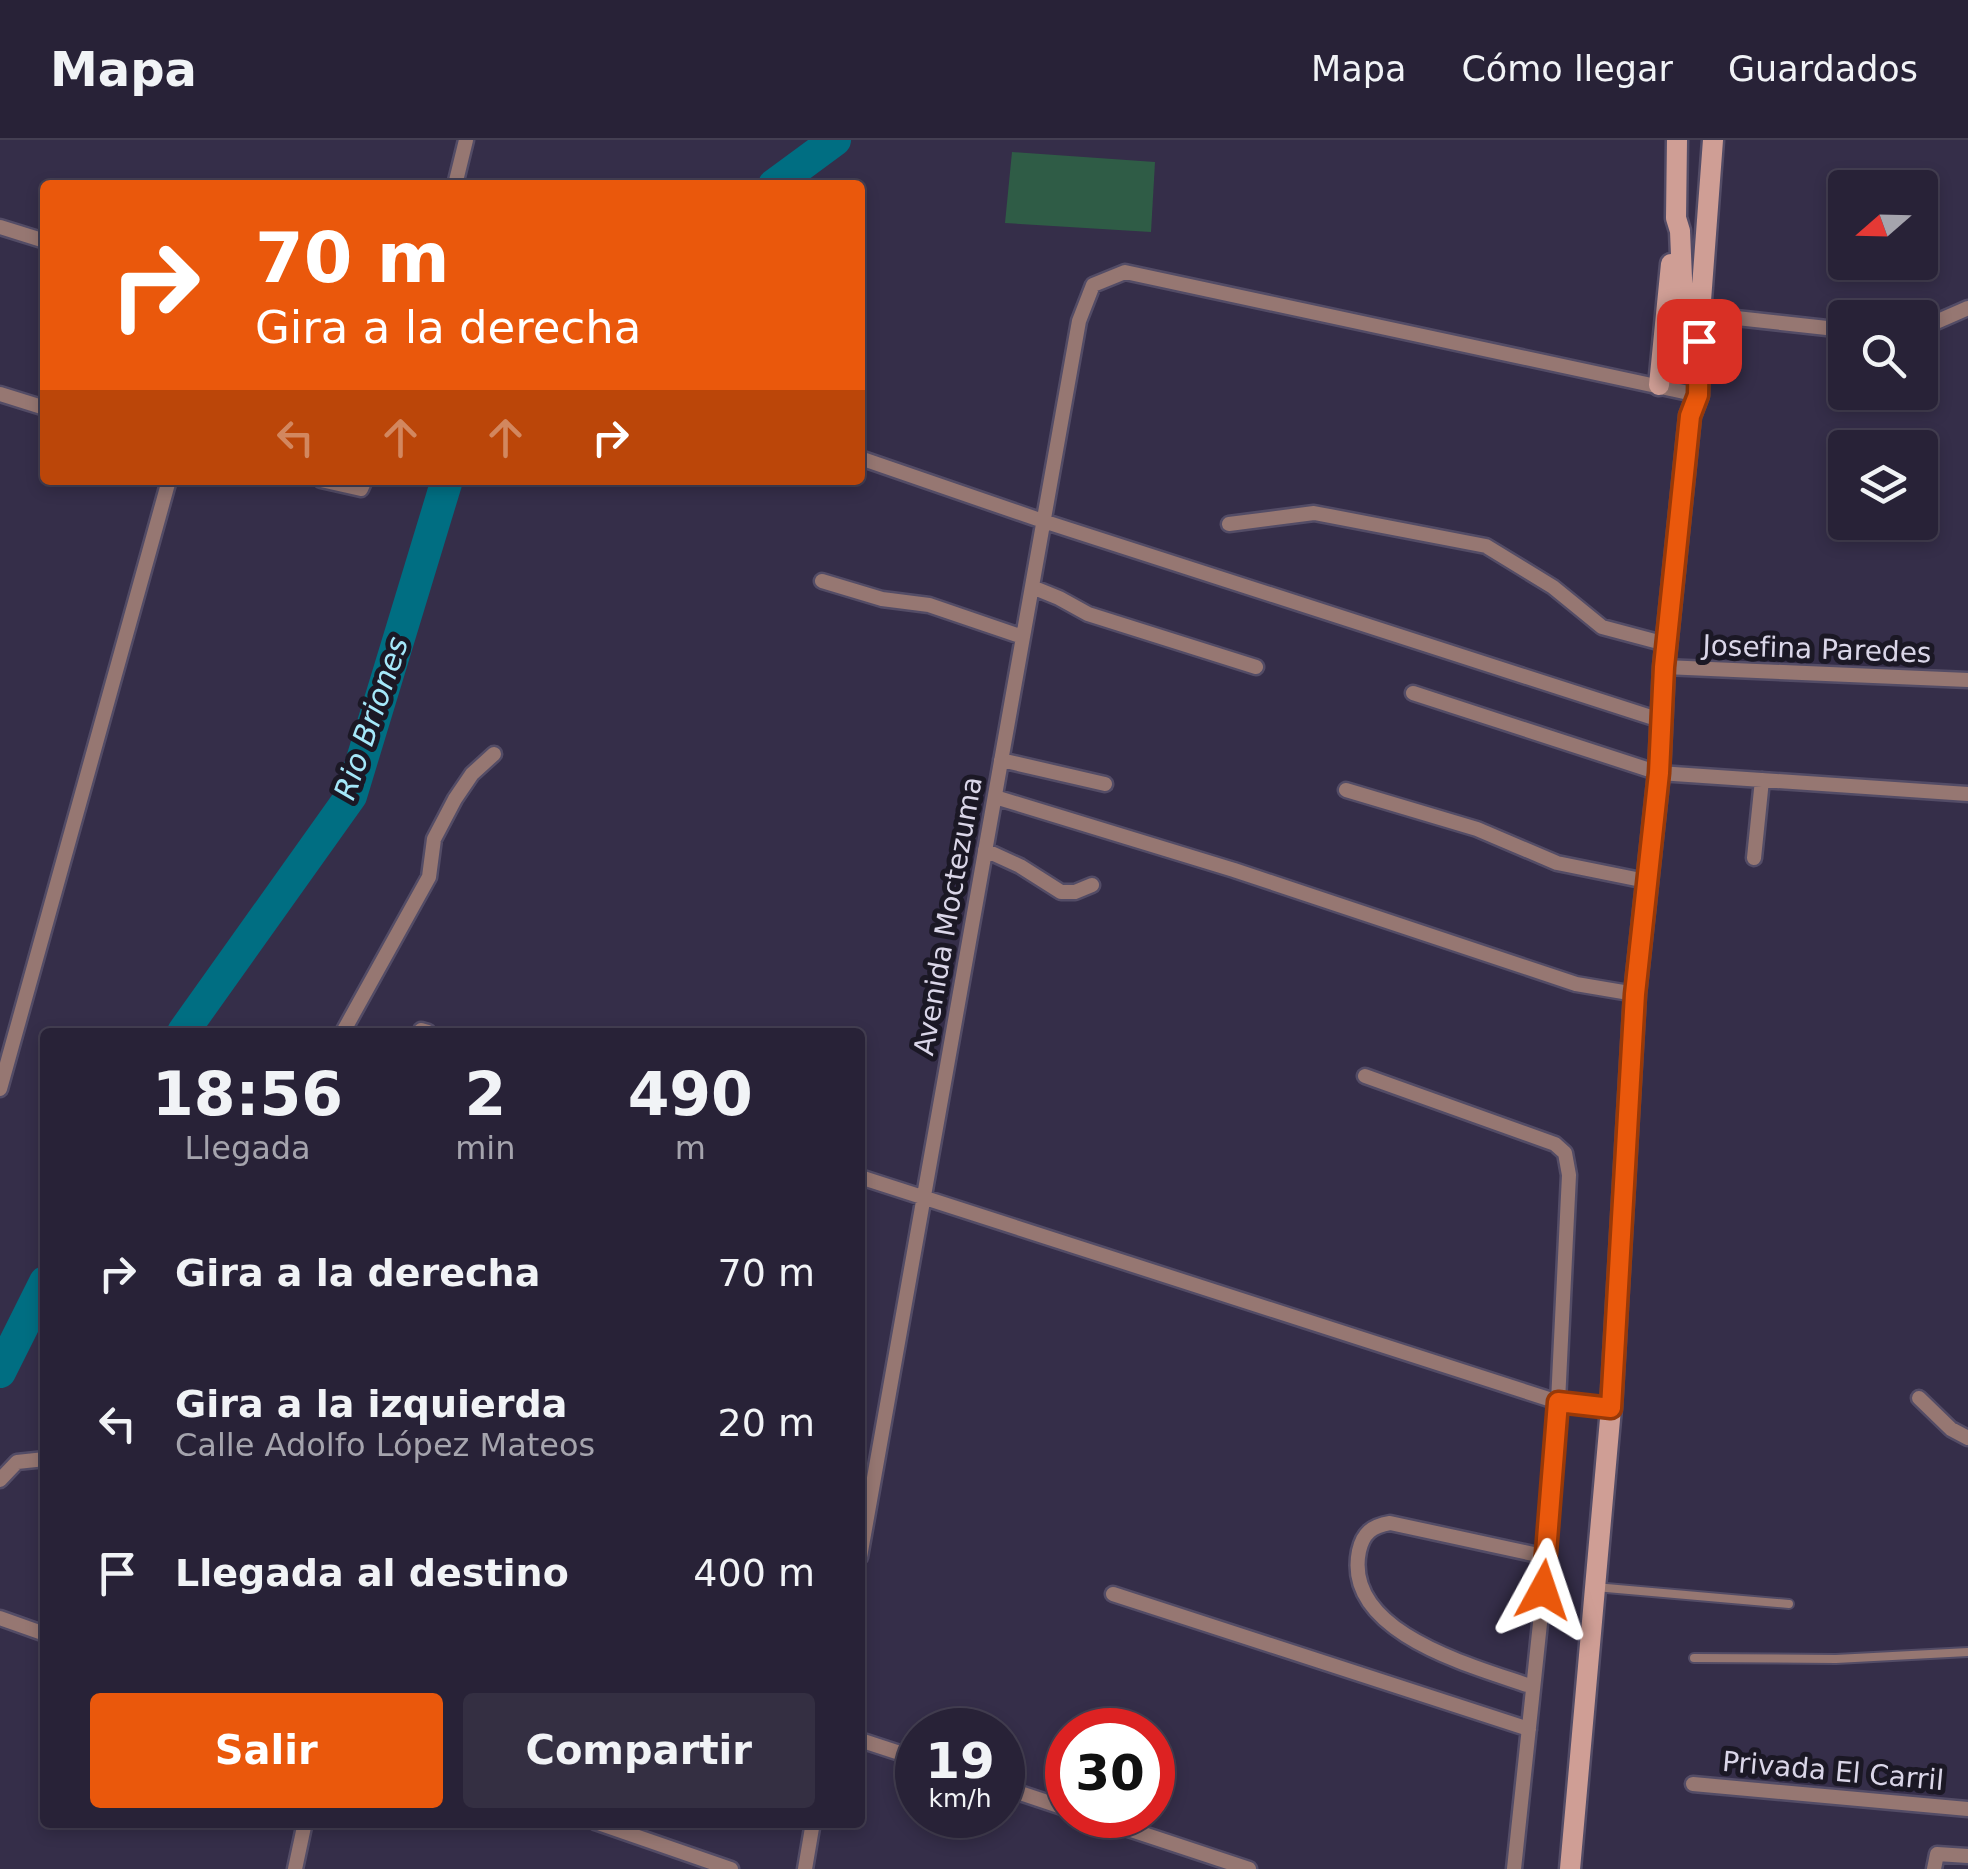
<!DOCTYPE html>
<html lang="es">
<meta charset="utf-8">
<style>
:root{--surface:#282237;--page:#342f42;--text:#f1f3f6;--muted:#a5a4ad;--line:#443f52;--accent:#ea580c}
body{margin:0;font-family:"DejaVu Sans",sans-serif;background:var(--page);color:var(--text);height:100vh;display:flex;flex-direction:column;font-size:38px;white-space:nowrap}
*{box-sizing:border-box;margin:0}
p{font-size:32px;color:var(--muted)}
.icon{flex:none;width:55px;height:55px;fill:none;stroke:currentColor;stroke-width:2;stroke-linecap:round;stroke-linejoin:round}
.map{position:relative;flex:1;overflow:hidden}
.drawer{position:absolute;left:40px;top:888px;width:825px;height:800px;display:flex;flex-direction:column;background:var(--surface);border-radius:10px;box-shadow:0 5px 15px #0003,0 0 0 2px var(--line)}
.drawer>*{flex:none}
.guide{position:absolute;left:40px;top:40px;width:825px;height:305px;border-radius:10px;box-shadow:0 5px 15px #0003,0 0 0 2px var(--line);background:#ea580c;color:#fff;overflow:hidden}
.needle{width:65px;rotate:250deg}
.fabs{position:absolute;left:1828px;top:30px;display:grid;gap:20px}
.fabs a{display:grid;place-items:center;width:110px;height:110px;border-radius:10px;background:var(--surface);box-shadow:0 5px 15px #0003,0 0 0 2px var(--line);font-size:50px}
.speed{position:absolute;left:895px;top:1568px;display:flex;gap:20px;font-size:50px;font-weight:700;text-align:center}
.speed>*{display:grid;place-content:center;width:130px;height:130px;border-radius:50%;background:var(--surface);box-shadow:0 5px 15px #0003,0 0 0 2px var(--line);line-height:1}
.speed small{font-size:25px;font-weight:400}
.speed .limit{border:15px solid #d22;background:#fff;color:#111}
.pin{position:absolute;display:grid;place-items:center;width:85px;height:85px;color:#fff;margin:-42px;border-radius:20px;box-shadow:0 5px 15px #0006}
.me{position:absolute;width:110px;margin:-55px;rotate:5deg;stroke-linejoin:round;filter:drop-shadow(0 0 8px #0008)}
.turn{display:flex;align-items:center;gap:35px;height:210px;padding:0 50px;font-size:45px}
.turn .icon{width:130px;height:130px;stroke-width:2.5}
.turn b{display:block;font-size:70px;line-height:85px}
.lanes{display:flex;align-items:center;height:95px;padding:0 50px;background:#0003;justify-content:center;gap:50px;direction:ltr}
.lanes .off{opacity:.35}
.eta{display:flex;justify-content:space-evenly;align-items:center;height:170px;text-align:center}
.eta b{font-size:60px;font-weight:700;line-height:70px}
.primary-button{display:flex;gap:20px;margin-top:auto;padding:20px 50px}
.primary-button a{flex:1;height:115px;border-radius:10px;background:var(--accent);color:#fff;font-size:40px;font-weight:700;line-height:115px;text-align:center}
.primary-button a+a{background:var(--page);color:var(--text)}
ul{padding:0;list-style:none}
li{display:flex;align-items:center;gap:30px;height:150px;padding:0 50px}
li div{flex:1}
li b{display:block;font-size:38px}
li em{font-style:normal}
header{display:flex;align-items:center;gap:60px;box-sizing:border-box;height:140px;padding:0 50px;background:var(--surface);border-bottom:2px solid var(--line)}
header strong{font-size:48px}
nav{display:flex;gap:55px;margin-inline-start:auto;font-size:35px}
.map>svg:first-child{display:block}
.green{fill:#2f5c46}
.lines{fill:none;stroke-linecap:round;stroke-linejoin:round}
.river{stroke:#006e82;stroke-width:32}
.lane-casing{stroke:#534c66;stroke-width:12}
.street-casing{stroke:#534c66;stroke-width:19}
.secondary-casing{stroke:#534c66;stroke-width:25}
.lane{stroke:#967772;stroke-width:8}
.street{stroke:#967772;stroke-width:14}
.secondary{stroke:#cf9e95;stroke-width:20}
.route-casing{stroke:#983908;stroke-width:25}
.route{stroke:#ea580c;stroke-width:18}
.labels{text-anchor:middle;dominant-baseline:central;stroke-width:10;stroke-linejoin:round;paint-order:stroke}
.street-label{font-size:28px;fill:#dad6e8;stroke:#1b1825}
.water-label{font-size:30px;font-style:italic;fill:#a5e8fa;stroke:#1b1825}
</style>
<header>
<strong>Mapa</strong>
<nav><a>Mapa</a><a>Cómo llegar</a><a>Guardados</a></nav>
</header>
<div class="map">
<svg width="1968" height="1729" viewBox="0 0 1968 1729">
<rect width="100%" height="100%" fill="#352e49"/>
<path class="green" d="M1012,12L1155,22L1151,92L1005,83Z"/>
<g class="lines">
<path class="river" d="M774,45L835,0
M183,892L351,656L447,340
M0,1232L45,1142"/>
<defs>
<path id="lane" d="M1595,1447L1789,1464
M1694,1518L1836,1519L1968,1512"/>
<path id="street" d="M455,45L466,0
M0,87L45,101
M1700,174L1845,190
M1920,189L1968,168
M0,254L45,268
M860,318L1043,381L1660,580
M321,340L361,349L365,340
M1229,384L1314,373L1486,406L1553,447L1602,487L1666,504
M822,441L882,459L929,465L1023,497
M1032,447L1059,458L1088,474L1256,527
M1664,527L1968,540
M1413,553L1659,633L1968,654
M1001,620L1105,644
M1346,650L1477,689L1557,723L1646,741
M995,657L1234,730L1576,844L1635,854
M985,710L1020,726L1061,752H1075L1092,745
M1754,718L1762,640
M421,890L428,892
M343,892L429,737L434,699L455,659L472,634L494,614
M1365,936L1555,1004L1565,1013L1569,1035L1558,1262L1547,1417L1514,1729
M0,949L169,340
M860,1037L1558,1262L1611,1268
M1919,1258L1951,1289L1968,1298
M0,1340L17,1322L45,1319
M860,1417L1079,181L1093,145L1125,132L1698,255
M1113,1454L1529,1589
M0,1478L45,1494
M1533,1547C1477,1527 1342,1494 1359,1411C1363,1393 1372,1386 1390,1383L1547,1417
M860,1600L918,1619
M1693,1644L1968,1669
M1002,1647L1068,1669
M1086,1675L1249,1729
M595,1682L731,1729
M295,1729L305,1682
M805,1729L813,1682
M1934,1729L1937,1714L1968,1716"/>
<path id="secondary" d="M1677,0L1676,78L1680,91L1686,232
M1659,245L1671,124
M1570,1729L1611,1268L1635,854L1659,633L1664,527L1690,276L1698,255L1700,174L1713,0"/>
</defs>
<use href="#lane" class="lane-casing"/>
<use href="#street" class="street-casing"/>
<use href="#secondary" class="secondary-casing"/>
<use href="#lane" class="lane"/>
<use href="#street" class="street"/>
<use href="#secondary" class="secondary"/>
</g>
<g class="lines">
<defs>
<path id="route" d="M1543,1450L1558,1262L1611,1268L1635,854L1659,633L1664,527L1690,276L1698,255L1699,201"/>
</defs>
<use href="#route" class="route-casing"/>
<use href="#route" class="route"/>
</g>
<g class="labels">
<g class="street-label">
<text transform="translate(1817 509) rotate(2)">Josefina Paredes</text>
<text transform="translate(948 776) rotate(-80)">Avenida Moctezuma</text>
<text transform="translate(1833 1631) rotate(5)">Privada El Carril</text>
</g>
<g class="water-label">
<text transform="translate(371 578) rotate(-71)">Rio Briones</text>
</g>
</g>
</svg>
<div class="fabs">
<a><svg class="needle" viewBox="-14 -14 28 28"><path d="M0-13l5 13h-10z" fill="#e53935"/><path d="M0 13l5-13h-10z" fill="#a5a4ad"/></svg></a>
<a><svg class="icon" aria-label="search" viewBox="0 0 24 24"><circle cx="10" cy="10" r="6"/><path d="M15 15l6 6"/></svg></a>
<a><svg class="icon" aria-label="layers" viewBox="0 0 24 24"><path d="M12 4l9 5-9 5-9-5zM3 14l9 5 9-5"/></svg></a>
</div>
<div class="speed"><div>19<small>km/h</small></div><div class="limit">30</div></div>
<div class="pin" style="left:1699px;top:201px;background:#d93025"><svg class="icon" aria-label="arrive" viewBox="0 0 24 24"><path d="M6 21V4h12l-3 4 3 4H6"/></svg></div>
<svg class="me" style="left:1543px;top:1450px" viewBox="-20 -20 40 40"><path d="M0-17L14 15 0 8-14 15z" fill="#ea580c" stroke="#fff" stroke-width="4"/></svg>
<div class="guide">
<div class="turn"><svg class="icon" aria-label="right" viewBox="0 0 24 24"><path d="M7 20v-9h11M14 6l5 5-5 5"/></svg><div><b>70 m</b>Gira a la derecha</div></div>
<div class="lanes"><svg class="icon off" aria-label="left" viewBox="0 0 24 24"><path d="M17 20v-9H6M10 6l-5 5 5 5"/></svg><svg class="icon off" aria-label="ahead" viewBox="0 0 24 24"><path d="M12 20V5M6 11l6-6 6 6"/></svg><svg class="icon off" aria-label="ahead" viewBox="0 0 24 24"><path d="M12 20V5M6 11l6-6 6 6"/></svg><svg class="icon" aria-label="right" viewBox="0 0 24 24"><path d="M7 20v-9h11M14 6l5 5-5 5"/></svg></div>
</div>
<section class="drawer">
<div class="eta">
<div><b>18:56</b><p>Llegada</p></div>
<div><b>2</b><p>min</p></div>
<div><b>490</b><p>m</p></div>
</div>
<ul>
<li><svg class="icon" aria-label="right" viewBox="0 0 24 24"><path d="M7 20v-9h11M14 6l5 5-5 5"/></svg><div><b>Gira a la derecha</b></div><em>70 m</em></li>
<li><svg class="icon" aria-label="left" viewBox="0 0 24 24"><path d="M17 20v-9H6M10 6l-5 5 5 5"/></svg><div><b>Gira a la izquierda</b><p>Calle Adolfo López Mateos</p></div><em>20 m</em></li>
<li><svg class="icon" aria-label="arrive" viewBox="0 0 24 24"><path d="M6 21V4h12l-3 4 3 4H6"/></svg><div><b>Llegada al destino</b></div><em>400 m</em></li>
</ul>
<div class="primary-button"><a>Salir</a><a>Compartir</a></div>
</section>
</div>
